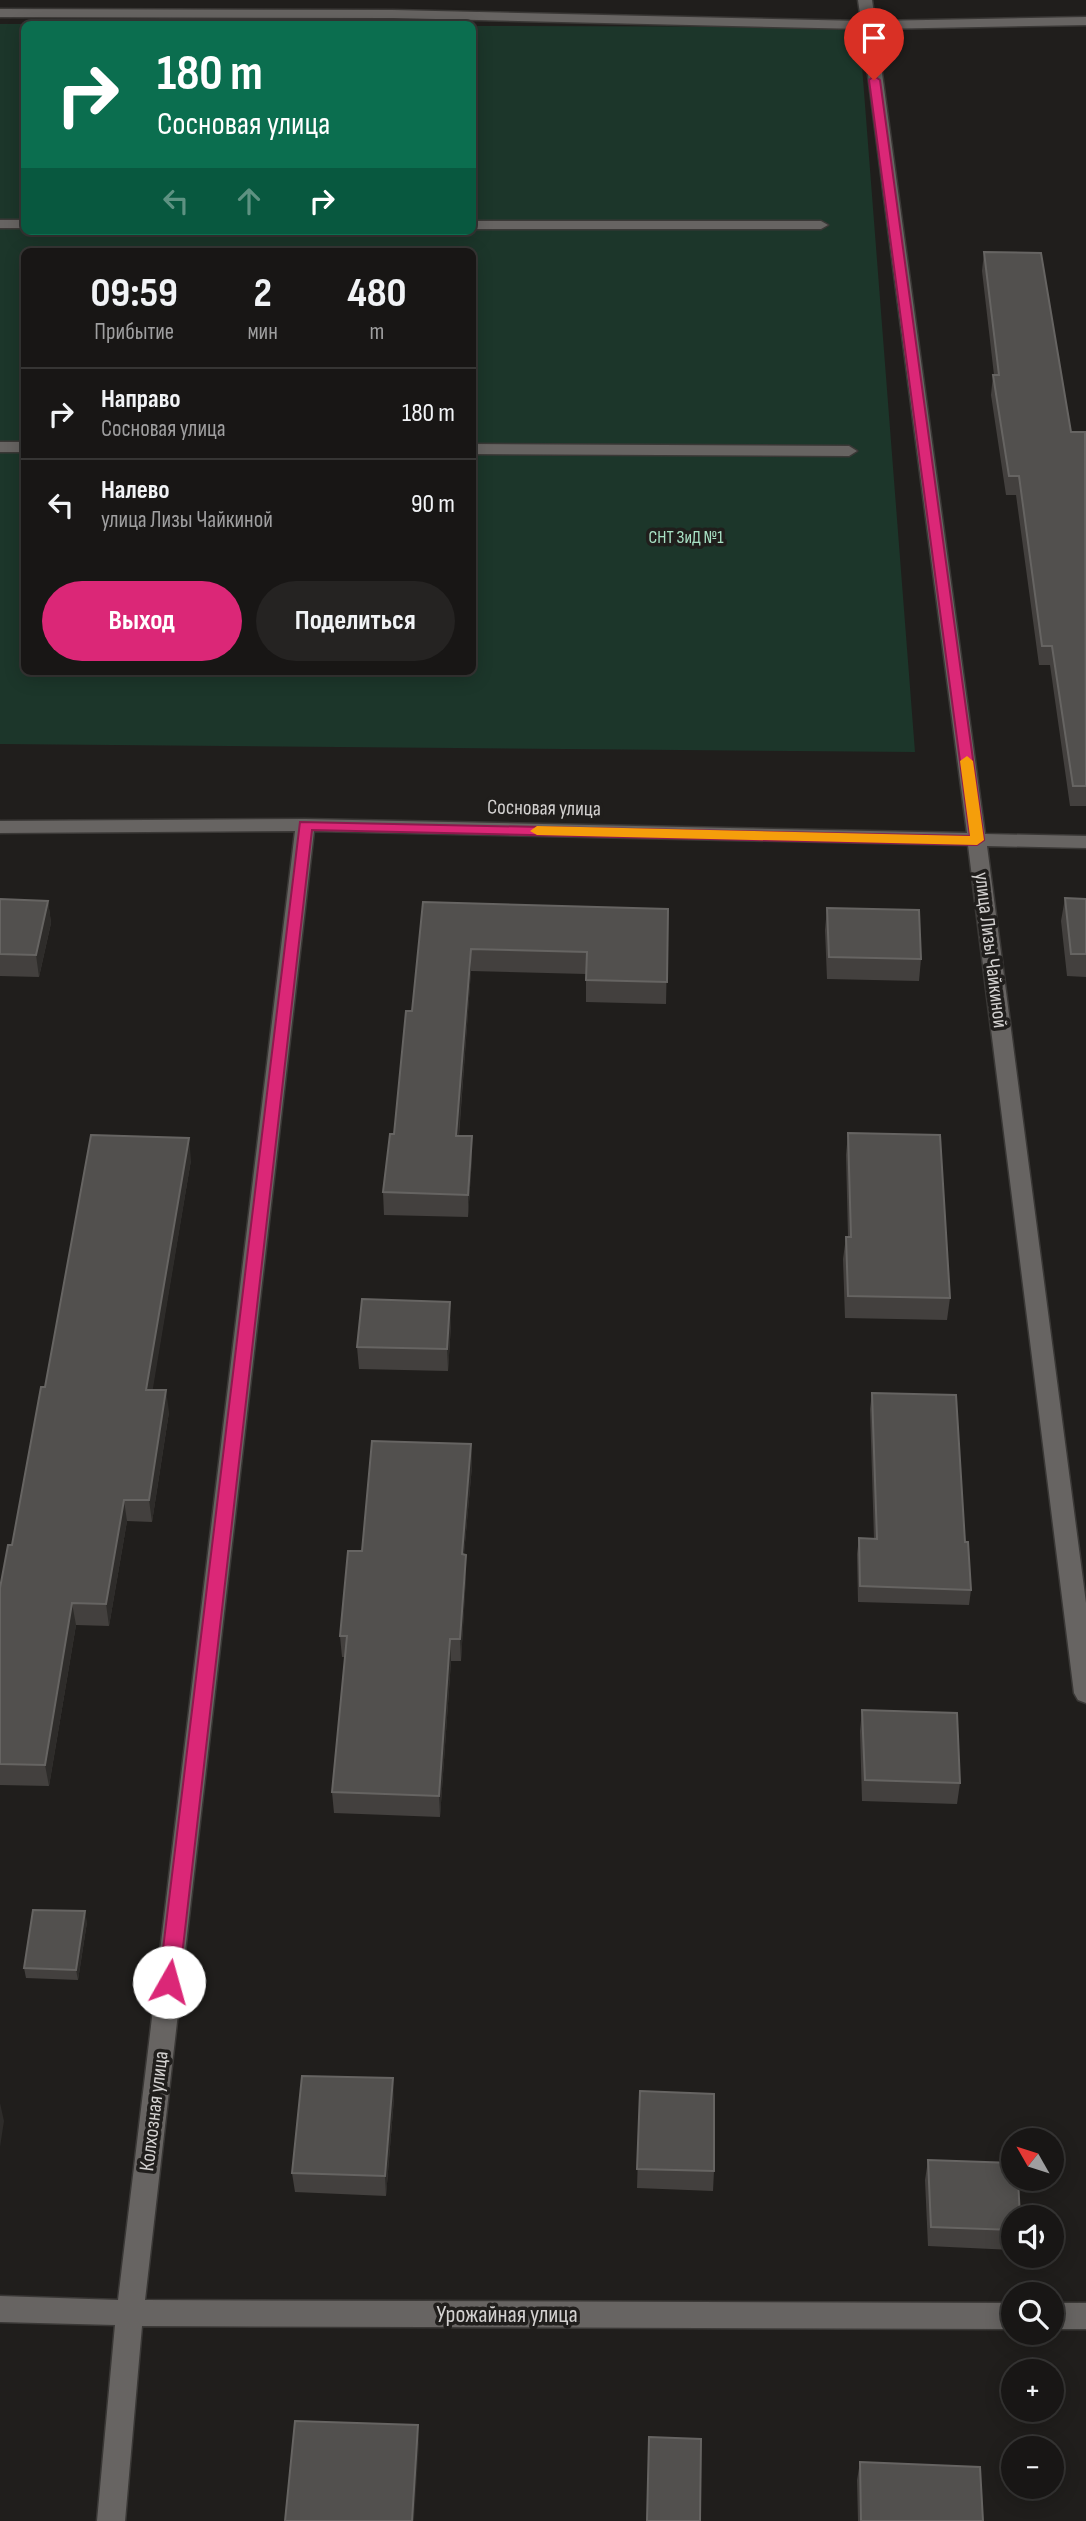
<!DOCTYPE html>
<html lang="ru">
<meta charset="utf-8">
<style>
:root{--surface:#181615;--page:#252322;--text:#f1f3f6;--muted:#9f9fa0;--line:#363534;--accent:#db2777}
body{margin:0;font-family:"Sofia Sans Condensed",sans-serif;background:var(--page);color:var(--text);height:100vh;display:flex;flex-direction:column;font-size:26px;white-space:nowrap}
*{box-sizing:border-box;margin:0}
p{font-size:23px;color:var(--muted)}
.icon{flex:none;width:38px;height:38px;fill:none;stroke:currentColor;stroke-width:2;stroke-linecap:round;stroke-linejoin:round}
.map{position:relative;flex:1;overflow:hidden}
.details{position:absolute;left:21px;top:248px;width:455px;height:427px;display:flex;flex-direction:column;background:var(--surface);border-radius:10px;box-shadow:0 4px 18px #0003,0 0 0 2px var(--line)}
.details>*{flex:none}
.banner{position:absolute;left:21px;top:21px;width:455px;height:214px;border-radius:10px;box-shadow:0 4px 18px #0003,0 0 0 2px var(--line);background:#0b6e4f;color:#fff;overflow:hidden}
.needle{width:46px;rotate:309deg}
.buttons{position:absolute;left:1001px;top:2128px;display:grid;gap:14px}
.buttons a{display:grid;place-items:center;width:63px;height:63px;border-radius:50%;background:var(--surface);box-shadow:0 4px 18px #0003,0 0 0 2px var(--line);font-size:35px}
.pin{position:absolute;display:grid;place-items:center;width:60px;height:60px;color:#fff;margin:-72px -30px;border-radius:50% 50% 50% 0;rotate:-45deg;box-shadow:0 0 7px #0007}
.pin .icon{rotate:45deg}
.me{position:absolute;width:77px;margin:-38px;rotate:7deg;stroke-linejoin:round;filter:drop-shadow(0 0 5px #0008)}
.turn{display:flex;align-items:center;gap:24px;height:147px;padding:0 21px;font-size:32px}
.turn .icon{width:91px;height:91px;stroke-width:2.5}
.turn b{display:block;font-size:49px;line-height:60px}
.lanes{display:flex;align-items:center;height:66px;padding:0 21px;background:#0003;justify-content:center;gap:35px;direction:ltr}
.lanes .off{opacity:.35}
.eta{display:flex;justify-content:space-evenly;align-items:center;height:119px;text-align:center}
.eta b{font-size:42px;font-weight:700;line-height:49px}
.primary-button{display:flex;gap:14px;margin-top:auto;padding:14px 21px}
.primary-button a{flex:1;height:80px;border-radius:42px;background:var(--accent);color:#fff;font-size:28px;font-weight:700;line-height:80px;text-align:center}
.primary-button a+a{background:var(--page);color:var(--text)}
ul{padding:0;list-style:none}
li{display:flex;align-items:center;gap:21px;height:91px;padding:0 21px;border-top:2px solid var(--line)}
li div{flex:1}
li b{display:block;font-size:26px}
li em{font-style:normal}
.map>svg:first-child{display:block}
.green{fill:#1c362a;fill-rule:evenodd}
.lines{fill:none;stroke-linecap:round;stroke-linejoin:round}
.lane-casing{stroke:#3a3836;stroke-width:3}
.street-casing{stroke:#3a3836;stroke-width:3}
.lane{fill:#676462;fill-rule:evenodd}
.street{fill:#676462;fill-rule:evenodd}
.wall{fill:#43403e}
.shaded-wall{fill:#2e2c2a}
.building{fill:#52504e;stroke:#666462;stroke-width:2}
.route{fill:#db2777;stroke:#8e194d;stroke-width:2}
.slow{fill:#f59e0b}
.labels{text-anchor:middle;dominant-baseline:central;stroke-width:7;stroke-linejoin:round;paint-order:stroke}
.far-park-label{font-size:18px;fill:#a8e1c4;stroke:#201e1c}
.street-label{font-size:21px;fill:#d3d1d0;stroke:#201e1c}
.near-street-label{font-size:24px;fill:#d3d1d0;stroke:#201e1c}
</style>
<div class="map">
<svg width="1086" height="2521" viewBox="0 0 1086 2521">
<rect width="100%" height="100%" fill="#201e1c"/>
<path class="green" d="M0,24H127H24V231H472L473,26L859,27L915,752L0,744ZM24,252H472V672H24Z"/>
<g class="lines">
<defs>
<path id="lane" d="M0,220H24V228H0Z
M472,221H821L828,225L821,229H472Z
M0,442H24V452H0Z
M472,444L849,446L857,451L849,456L472,454Z"/>
<path id="street" d="M858,0H872L875,21L1086,17V25L876,29L985,834L1086,836V848L987,846L1086,1603V1703L1078,1700L1074,1693L968,845L314,831L145,2300L1013,2303V2329L142,2326L125,2521H97L115,2325L0,2322V2296L118,2300L295,831L0,833V821L305,819L967,833L862,29L393,18L0,17V9L393,10L861,21Z
M1052,2303H1086V2329H1052Z"/>
</defs>
<use href="#lane" class="lane-casing"/>
<use href="#street" class="street-casing"/>
<use href="#lane" class="lane"/>
<use href="#street" class="street"/>
</g>
<path class="wall" d="M984,252L1071,432L1086,436V806H1070L1050,665H1039L1016,495H1006L991,395L993,375H994L982,271Z
M1065,898L1086,899V977L1067,976L1061,921Z
M0,899L48,901L51,923L39,977L0,976Z
M423,902L668,909L666,1004L586,1002V974L471,971L459,1136H472V1158L468,1217L384,1215L383,1192L394,1134L412,1011Z
M827,908L921,959L919,981L827,979L825,930Z
M848,1133L950,1298L947,1320L845,1318L843,1259L846,1237H848L846,1155Z
M191,1160L152,1390L169,1412L152,1522L127,1521L109,1626L76,1625L49,1786L0,1785V1588L12,1545L45,1387Z
M451,1324L448,1371L359,1369L357,1347Z
M872,1393L965,1542L971,1590L969,1605L858,1602L857,1554L859,1538L874,1539L870,1409Z
M471,1444L472,1466L464,1554L466,1576L461,1661H451L440,1817L334,1813L332,1792L345,1657H342L340,1636L362,1551Z
M862,1710L960,1783L957,1804L862,1801L860,1731Z
M87,1922L78,1980L26,1978L24,1968Z
M640,2091L714,2171L713,2191L637,2188Z
M394,2098L386,2196L295,2192L292,2173Z
M928,2160L1013,2217V2250L928,2246L925,2180Z
M860,2462L983,2521H858L857,2480Z"/>
<path class="shaded-wall" d="M48,901L51,923L39,977L36,955Z
M471,949V971L457,1158L456,1136Z
M472,1136V1158L468,1217V1195Z
M189,1138L191,1160L149,1412L146,1390Z
M450,1302L451,1324L448,1371L447,1349Z
M166,1390L169,1412L152,1522L149,1500Z
M471,1444L472,1466L462,1576V1554Z
M124,1500L127,1521L109,1626L106,1604Z
M466,1555V1576L461,1661L460,1639Z
M72,1603L76,1625L49,1786L45,1765Z
M450,1639L451,1661L440,1817L439,1796Z
M85,1911L87,1922L78,1980L76,1970Z
M393,2078L394,2098L386,2196L385,2176Z
M0,2103L4,2121L0,2147Z
M418,2425L419,2444L414,2521H412Z"/>
<path class="building" d="M984,252L1041,253L1071,432H1085L1086,786H1073L1052,646H1042L1019,476H1009L993,375H999Z
M1065,898L1086,899V954H1071Z
M0,899L48,901L36,955L0,954Z
M423,902L668,909L667,982L586,980L587,952L471,949L456,1136H472L468,1195L383,1192L390,1134H394L406,1011H412Z
M827,908L919,910L921,959L829,957Z
M848,1133L940,1135L950,1298L848,1296L846,1237H851Z
M91,1135L189,1138L146,1390H166L149,1500H124L106,1604L72,1603L45,1765L0,1764V1588L8,1545H12L41,1387H45Z
M362,1299L450,1302L447,1349L357,1347Z
M872,1393L956,1395L965,1542H968L971,1590L860,1586L859,1538L877,1539Z
M372,1441L471,1444L462,1554L466,1555L460,1639H450L439,1796L332,1792L347,1636H340L348,1551H362Z
M862,1710L957,1713L960,1783L865,1780Z
M33,1910L85,1911L76,1970L24,1968Z
M302,2076L393,2078L385,2176L292,2173Z
M640,2091L714,2094V2171L637,2169Z
M928,2160L1013,2163V2179H1018L1020,2217H1013V2230L931,2227Z
M295,2421L418,2425L412,2521H285Z
M649,2437L701,2439L700,2521H647Z
M860,2462L980,2467L983,2521H861Z"/>
<path class="route" d="M874,76L880,80L984,840L977,845L312,830L179,1982L176,1988L169,1991L162,1988L159,1982L300,822L970,836L869,80Z"/>
<path class="slow" d="M967,756L973,761L984,840L977,845L537,835L530,831L537,826L970,836L960,761Z"/>
<g class="labels">
<g class="far-park-label">
<text x="686" y="537">СНТ ЗиД №1</text>
</g>
<g class="street-label">
<text transform="translate(544 808) rotate(1)">Сосновая улица</text>
<text transform="translate(991 950) rotate(83)">улица Лизы Чайкиной</text>
<text transform="translate(154 2111) rotate(-83)">Колхозная улица</text>
</g>
<g class="near-street-label">
<text x="507" y="2314">Урожайная улица</text>
</g>
</g>
</svg>
<div class="buttons">
<a><svg class="needle" viewBox="-14 -14 28 28"><path d="M0-13l5 13h-10z" fill="#e53935"/><path d="M0 13l5-13h-10z" fill="#9f9fa0"/></svg></a>
<a><svg class="icon" aria-label="sound" viewBox="0 0 24 24"><path d="M4 9h4l5-4v14l-5-4H4zM17 9q2 3 0 6"/></svg></a>
<a><svg class="icon" aria-label="search" viewBox="0 0 24 24"><circle cx="10" cy="10" r="6"/><path d="M15 15l6 6"/></svg></a>
<a>+</a>
<a>−</a>
</div>
<div class="pin" style="left:874px;top:80px;background:#d93025"><svg class="icon" aria-label="arrive" viewBox="0 0 24 24"><path d="M6 21V4h12l-3 4 3 4H6"/></svg></div>
<svg class="me" style="left:169px;top:1982px" viewBox="-20 -20 40 40"><circle r="19" fill="#fff"/><path d="M0-13L10 11 0 6-10 11z" fill="#db2777"/></svg>
<div class="banner">
<div class="turn"><svg class="icon" aria-label="right" viewBox="0 0 24 24"><path d="M7 20v-9h11M14 6l5 5-5 5"/></svg><div><b>180 m</b>Сосновая улица</div></div>
<div class="lanes"><svg class="icon off" aria-label="left" viewBox="0 0 24 24"><path d="M17 20v-9H6M10 6l-5 5 5 5"/></svg><svg class="icon off" aria-label="ahead" viewBox="0 0 24 24"><path d="M12 20V5M6 11l6-6 6 6"/></svg><svg class="icon" aria-label="right" viewBox="0 0 24 24"><path d="M7 20v-9h11M14 6l5 5-5 5"/></svg></div>
</div>
<section class="details">
<div class="eta">
<div><b>09:59</b><p>Прибытие</p></div>
<div><b>2</b><p>мин</p></div>
<div><b>480</b><p>m</p></div>
</div>
<ul>
<li><svg class="icon" aria-label="right" viewBox="0 0 24 24"><path d="M7 20v-9h11M14 6l5 5-5 5"/></svg><div><b>Направо</b><p>Сосновая улица</p></div><em>180 m</em></li>
<li><svg class="icon" aria-label="left" viewBox="0 0 24 24"><path d="M17 20v-9H6M10 6l-5 5 5 5"/></svg><div><b>Налево</b><p>улица Лизы Чайкиной</p></div><em>90 m</em></li>
</ul>
<div class="primary-button"><a>Выход</a><a>Поделиться</a></div>
</section>
</div>
